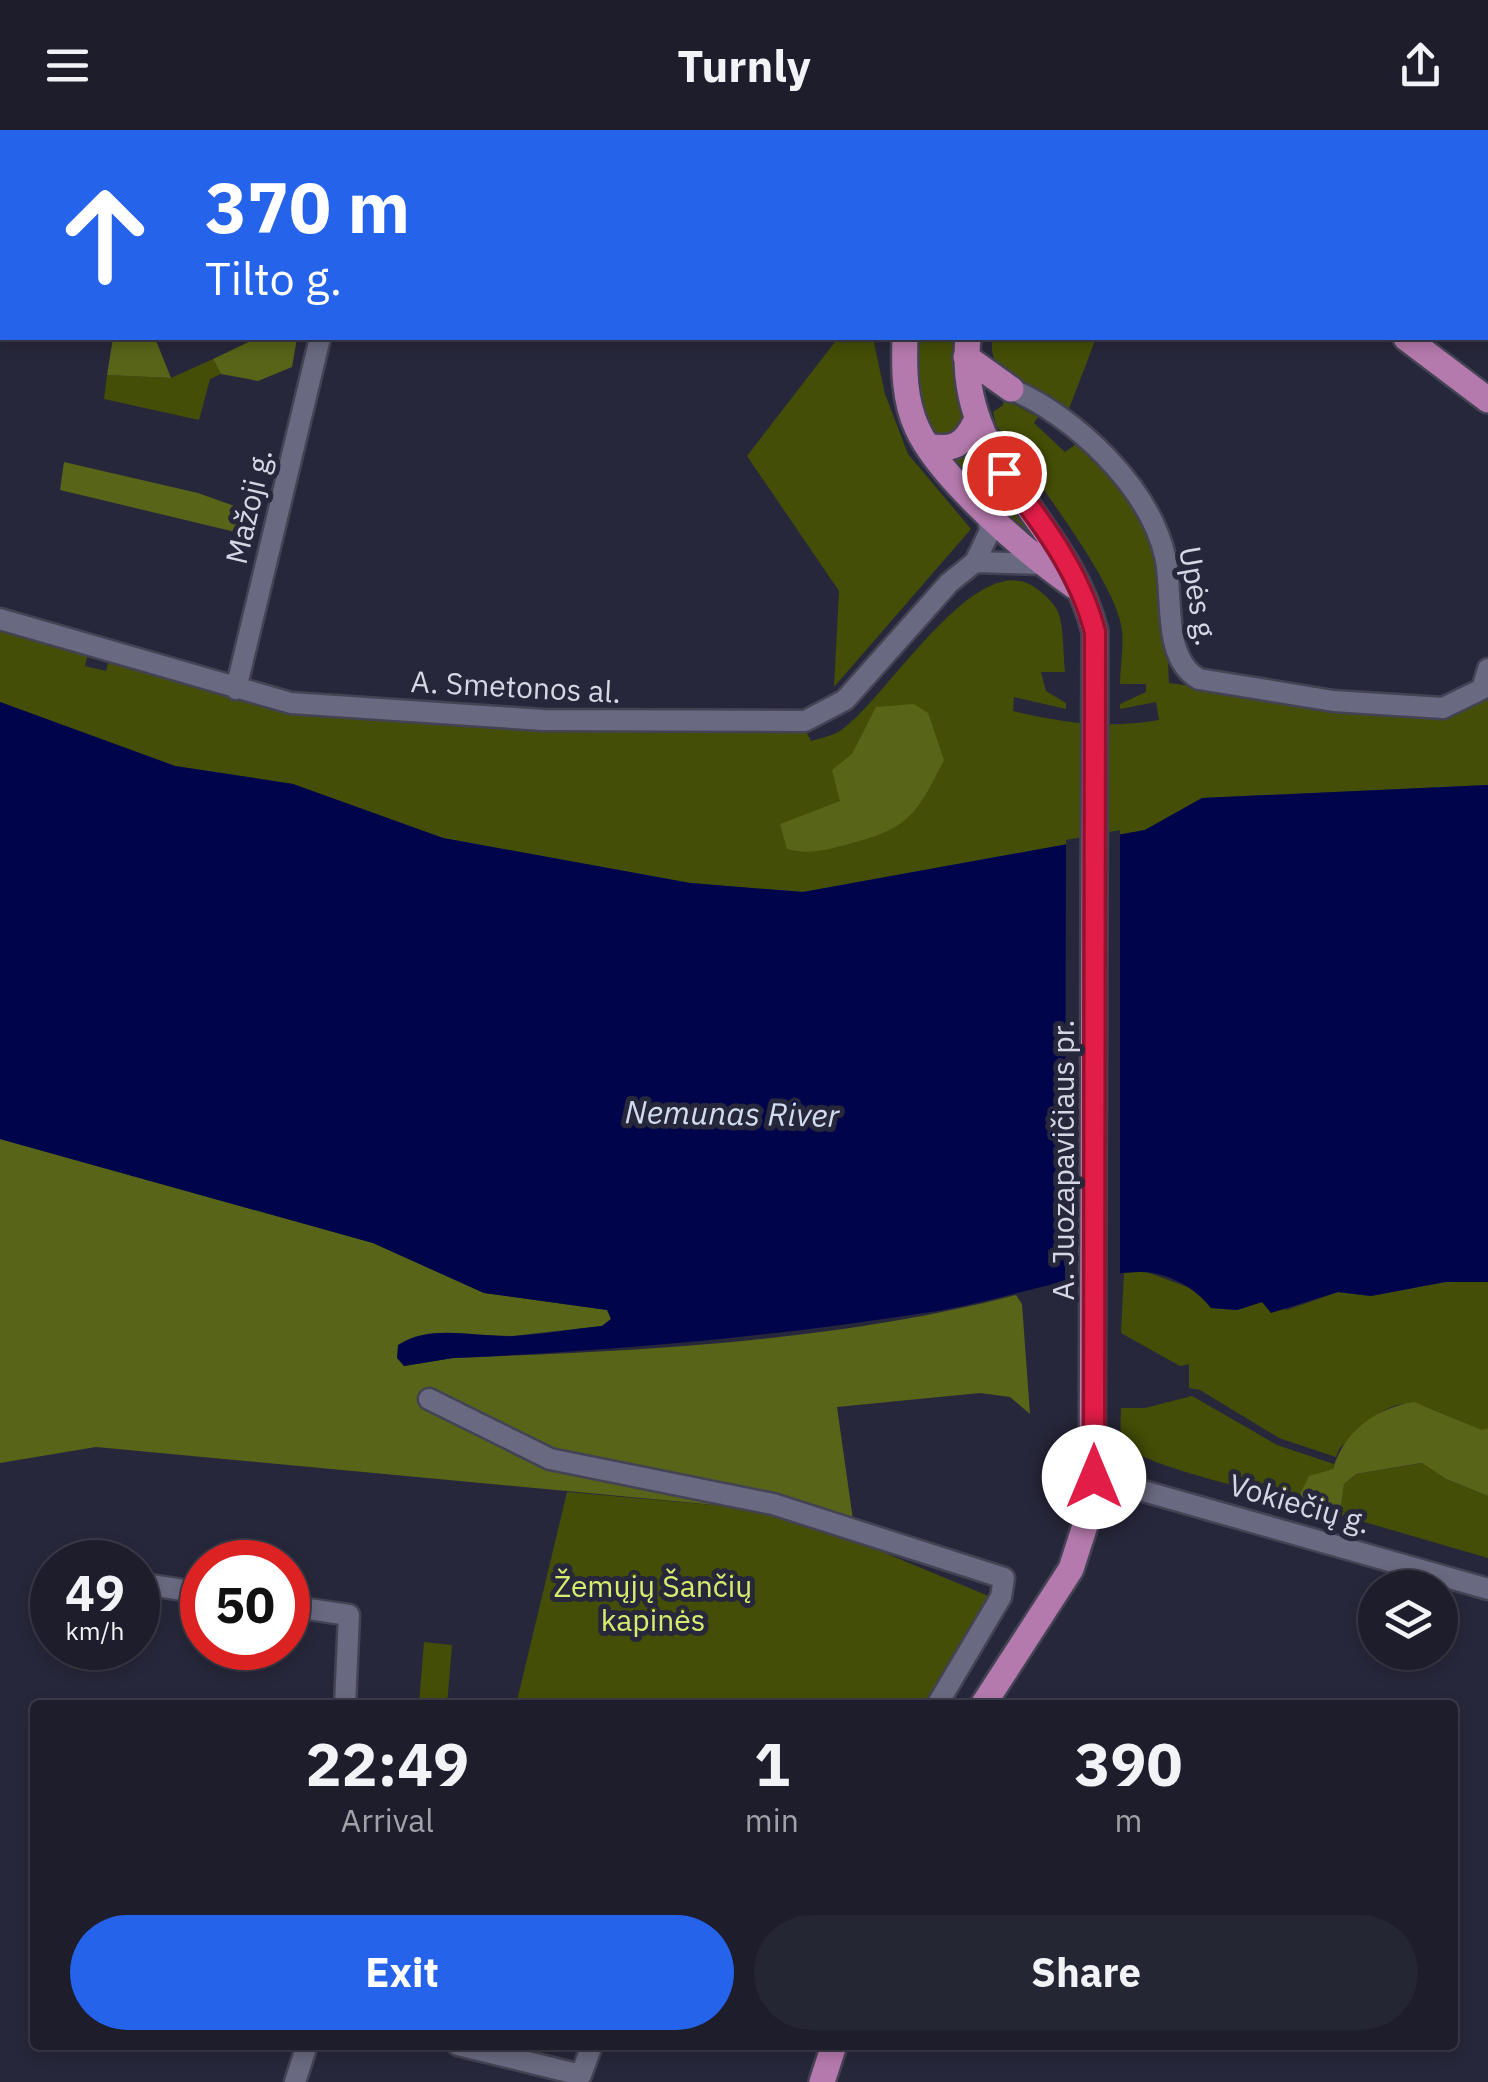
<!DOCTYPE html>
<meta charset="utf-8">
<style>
:root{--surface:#1d1d2c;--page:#252634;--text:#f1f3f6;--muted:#a0a2a9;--line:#3b3b48;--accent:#2563eb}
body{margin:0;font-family:"IBM Plex Sans",sans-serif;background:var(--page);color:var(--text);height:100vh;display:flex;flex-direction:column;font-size:38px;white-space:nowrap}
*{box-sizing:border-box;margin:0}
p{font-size:32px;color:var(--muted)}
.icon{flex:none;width:55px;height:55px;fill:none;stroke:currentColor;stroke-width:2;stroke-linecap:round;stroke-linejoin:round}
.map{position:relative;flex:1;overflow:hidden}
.drawer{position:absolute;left:30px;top:1570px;width:1428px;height:350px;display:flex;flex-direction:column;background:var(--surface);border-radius:10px;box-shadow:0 5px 15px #0003,0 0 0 2px var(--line)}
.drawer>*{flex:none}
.hud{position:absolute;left:0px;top:0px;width:1490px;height:210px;box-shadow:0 5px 15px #0003,0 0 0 2px var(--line);background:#2563eb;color:#fff;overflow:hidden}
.controls{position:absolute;left:1358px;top:1440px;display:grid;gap:20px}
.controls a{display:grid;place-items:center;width:100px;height:100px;border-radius:50%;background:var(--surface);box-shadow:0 5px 15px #0003,0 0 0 2px var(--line);font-size:50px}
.speed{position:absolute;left:30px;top:1410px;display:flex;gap:20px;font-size:50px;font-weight:700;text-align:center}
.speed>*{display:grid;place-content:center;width:130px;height:130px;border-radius:50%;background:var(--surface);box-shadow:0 5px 15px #0003,0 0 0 2px var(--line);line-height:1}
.speed small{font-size:25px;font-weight:400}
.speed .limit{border:15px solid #d22;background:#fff;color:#111}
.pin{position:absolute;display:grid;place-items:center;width:85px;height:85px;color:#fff;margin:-42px;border:5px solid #fff;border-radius:50%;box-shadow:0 2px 10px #0007}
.me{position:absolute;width:110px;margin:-55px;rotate:0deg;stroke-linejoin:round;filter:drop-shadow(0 0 8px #0008)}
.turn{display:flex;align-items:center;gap:35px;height:210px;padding:0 40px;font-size:45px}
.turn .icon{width:130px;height:130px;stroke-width:2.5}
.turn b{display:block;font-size:70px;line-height:85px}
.eta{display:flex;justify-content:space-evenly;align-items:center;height:170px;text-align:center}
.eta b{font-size:60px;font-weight:800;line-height:70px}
.action{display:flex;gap:20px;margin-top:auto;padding:20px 40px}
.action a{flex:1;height:115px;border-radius:60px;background:var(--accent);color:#fff;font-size:40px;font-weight:800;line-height:115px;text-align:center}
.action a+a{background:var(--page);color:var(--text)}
header{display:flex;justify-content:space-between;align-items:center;height:130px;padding:0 40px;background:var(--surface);font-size:45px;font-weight:800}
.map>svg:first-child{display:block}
.green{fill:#444e06}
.forest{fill:#586418}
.water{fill:#00054b}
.pier{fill:#27273b}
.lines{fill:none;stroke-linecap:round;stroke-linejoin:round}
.minor-casing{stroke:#434354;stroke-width:25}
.major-casing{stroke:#434354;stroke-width:30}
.minor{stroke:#696981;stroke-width:20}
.major{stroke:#b57aad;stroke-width:25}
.route-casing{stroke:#92132f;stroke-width:25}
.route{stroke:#e11d48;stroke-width:18}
.labels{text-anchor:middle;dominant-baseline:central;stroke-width:10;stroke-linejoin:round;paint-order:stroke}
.street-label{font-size:30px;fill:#d6d7e4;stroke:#27273b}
.park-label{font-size:30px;fill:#d6ec6e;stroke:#27273b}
.water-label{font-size:32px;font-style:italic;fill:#d1dcf0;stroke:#27273b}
</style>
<header><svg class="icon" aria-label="menu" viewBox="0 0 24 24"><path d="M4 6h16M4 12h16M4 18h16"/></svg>Turnly<svg class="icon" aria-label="share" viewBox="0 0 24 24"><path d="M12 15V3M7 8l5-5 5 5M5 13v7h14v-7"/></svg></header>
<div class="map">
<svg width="1488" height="1952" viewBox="0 0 1488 1952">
<rect width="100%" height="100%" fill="#27273b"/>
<path class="green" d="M838,208H873L885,264L908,324L971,399L834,557L839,461L747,326Z
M917,208H957L955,246L964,294L952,307H940C912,289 916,236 917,208Z
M993,208H1096L1067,284C1041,267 983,245 993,208Z
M213,229L221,244L210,249L199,290L104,269L107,245L171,248Z
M1004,269L1038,287L1034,293L1065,322L1079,312C1157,365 1166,467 1169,553L1325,574L1488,566V655L1202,668L1145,700L803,762L690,753L443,708L293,654L175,636L0,572V500L88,523L85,536L106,541L109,530L213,563L318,585L618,602L807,603L811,611C821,608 832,606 840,601C886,571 978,412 1037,459C1047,467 1057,475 1060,488C1064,505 1063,525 1065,542H1041L1046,561L1066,573V579L1014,567L1013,581C1064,593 1107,599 1159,590L1156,572L1120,579V574L1146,562V554H1120C1120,537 1124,517 1122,500C1117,452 1027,338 996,295L993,282L1003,275Z
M976,320L1035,398L1041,420L952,330Z
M1144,1141L1198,1161L1211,1178L1237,1180L1262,1172L1287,1180L1338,1162L1371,1166L1445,1152H1488V1298L1482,1301C1406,1268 1401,1256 1339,1319L1336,1327L1279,1308L1200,1260L1189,1258V1234L1180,1236L1121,1203L1124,1143Z
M1192,1266L1277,1315L1334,1334L1333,1339L1300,1364L1305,1374C1271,1364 1146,1337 1126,1316C1118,1306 1121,1290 1121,1278H1145Z
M1423,1333L1446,1349L1488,1366V1428L1340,1385L1344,1354L1356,1344Z
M567,1362L759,1379L856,1411L991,1467L924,1575H516Z
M424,1512L452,1515L447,1575L419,1574Z"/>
<path class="forest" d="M113,208H155L171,248L107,245Z
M257,208H297L292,237L258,251L221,244L213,229Z
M64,332L198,363L240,378L248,405L60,360Z
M914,574L928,583L944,630C916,685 910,698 849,714C825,720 810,725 787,719L780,694L840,671L832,640L852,624L876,577Z
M0,1009L373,1113L484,1163L608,1180L611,1189L602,1196L512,1206L439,1203L404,1236L453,1228C638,1221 835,1212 1016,1165L1022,1174L1030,1284L1010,1267L980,1263L837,1277L856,1411L759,1379L96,1317L0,1333Z
M1414,1272L1482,1300L1488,1298V1366L1446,1349L1422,1333L1356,1344L1344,1354L1340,1385L1305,1374L1300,1364L1309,1346L1333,1339C1344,1301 1376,1278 1414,1272Z"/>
<path class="water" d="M0,572L175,636L293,654L443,708L690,753L803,762L1145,700L1202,668L1488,655V1152H1445L1371,1166L1338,1162L1271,1183L1262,1172L1237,1180L1211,1178C1196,1158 1166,1141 1139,1142C1067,1144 1002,1171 931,1182C770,1207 615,1221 453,1228L404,1236L397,1228L398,1215C432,1193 476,1208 515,1206C544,1204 573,1199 602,1196L611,1189L607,1180L484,1163L373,1113L0,1009Z"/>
<path class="pier" d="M1120,700V1149L1065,1155L1066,710Z"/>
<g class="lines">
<defs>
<path id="minor" d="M741,0L743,2
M372,2L373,0
M1011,259C1075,286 1149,357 1165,426C1174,464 1161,528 1199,549L1333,571L1443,578L1482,559L1488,539
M975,432L1043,434
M0,489L291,573L543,590L805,591L845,570L949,453L975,432L990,401L987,381
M236,559L320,208
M429,1269L550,1329L773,1374L1004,1448L1001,1467L937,1575
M1094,1347L1488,1459
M138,1453L202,1463
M288,1476L349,1485L345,1575
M458,1915L581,1945L592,1915
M295,1952L307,1915"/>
<path id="major" d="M1128,0L1132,2
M1023,2L1025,0
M1096,2L1098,0
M905,208C904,238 904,270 917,298C940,349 1028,424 1074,456
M968,208C955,334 1067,388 1095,502L1092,1374L1071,1439L983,1575
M1406,208L1488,270
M966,227L1011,259
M928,316C953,321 964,315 975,293
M822,1952L834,1915"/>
</defs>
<use href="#minor" class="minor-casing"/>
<use href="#major" class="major-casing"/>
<use href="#minor" class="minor"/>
<use href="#major" class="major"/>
</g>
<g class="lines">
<defs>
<path id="route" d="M1004,343C1041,391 1080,442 1095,502L1094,1347"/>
</defs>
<use href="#route" class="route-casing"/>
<use href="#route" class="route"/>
</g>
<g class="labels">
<g class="street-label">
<text transform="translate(248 376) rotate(-77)">Mažoji g.</text>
<text transform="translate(1199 466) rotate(80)">Upės g.</text>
<text transform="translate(516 556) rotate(3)">A. Smetonos al.</text>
<text transform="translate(1062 1030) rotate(-90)">A. Juozapavičiaus pr.</text>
<text transform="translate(1300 1373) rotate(16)">Vokiečių g.</text>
</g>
<g class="park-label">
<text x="653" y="1455">Žemųjų Šančių<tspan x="653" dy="34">kapinės</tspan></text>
</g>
<g class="water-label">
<text transform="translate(732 983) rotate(1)">Nemunas River</text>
</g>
</g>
</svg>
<div class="controls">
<a><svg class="icon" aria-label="layers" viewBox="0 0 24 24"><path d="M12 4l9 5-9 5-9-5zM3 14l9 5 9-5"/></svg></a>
</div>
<div class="speed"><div>49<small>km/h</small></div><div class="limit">50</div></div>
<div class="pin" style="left:1004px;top:343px;background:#d93025"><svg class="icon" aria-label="arrive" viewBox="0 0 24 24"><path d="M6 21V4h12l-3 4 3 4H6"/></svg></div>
<svg class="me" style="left:1094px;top:1347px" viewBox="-20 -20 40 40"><circle r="19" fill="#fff"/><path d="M0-13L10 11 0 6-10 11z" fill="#e11d48"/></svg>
<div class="hud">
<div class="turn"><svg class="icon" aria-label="ahead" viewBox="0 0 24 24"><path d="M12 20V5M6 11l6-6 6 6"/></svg><div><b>370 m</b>Tilto g.</div></div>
</div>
<section class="drawer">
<div class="eta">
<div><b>22:49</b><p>Arrival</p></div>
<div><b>1</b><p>min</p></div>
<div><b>390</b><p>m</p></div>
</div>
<div class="action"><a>Exit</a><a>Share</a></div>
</section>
</div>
